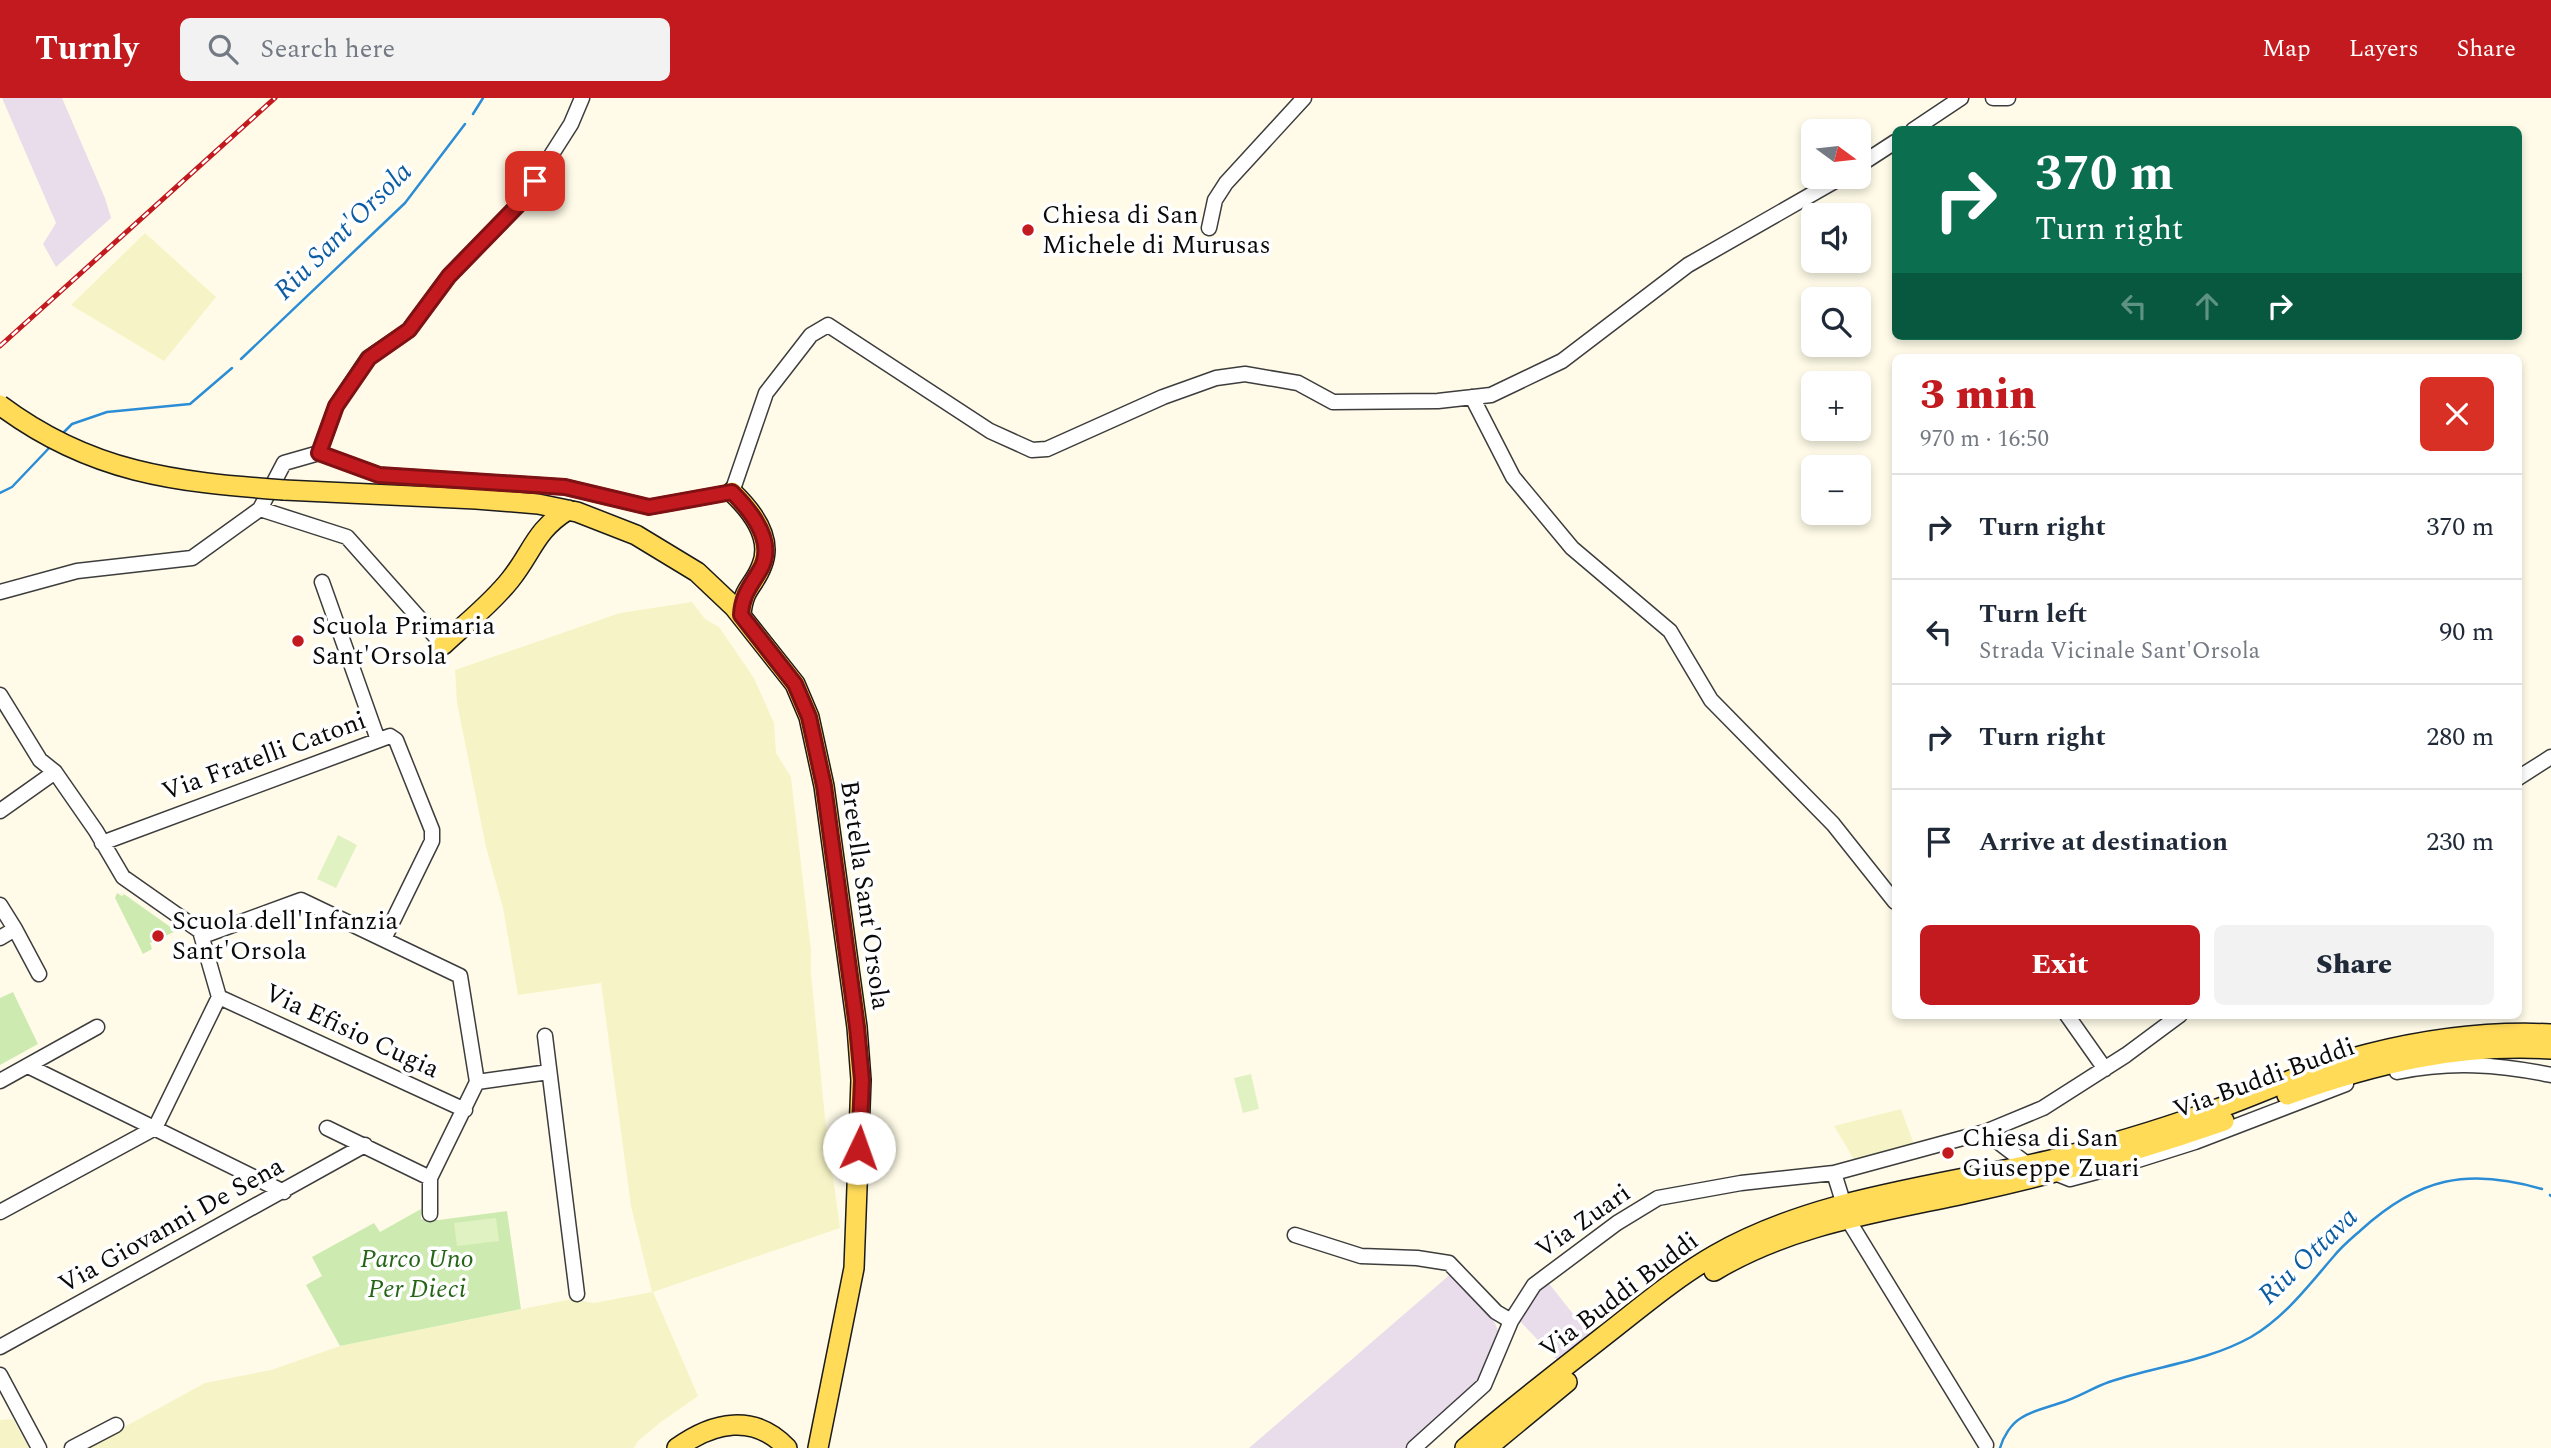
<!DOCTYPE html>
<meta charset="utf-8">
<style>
:root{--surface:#fff;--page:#f2f2f3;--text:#1f2937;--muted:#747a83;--line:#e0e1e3;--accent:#c21a1e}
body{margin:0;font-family:Spectral,serif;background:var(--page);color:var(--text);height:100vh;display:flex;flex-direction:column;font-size:26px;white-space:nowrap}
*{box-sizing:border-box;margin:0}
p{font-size:23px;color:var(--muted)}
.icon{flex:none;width:38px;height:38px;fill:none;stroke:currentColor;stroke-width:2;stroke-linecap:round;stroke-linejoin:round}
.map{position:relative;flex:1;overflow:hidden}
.panel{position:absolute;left:1892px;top:256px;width:630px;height:665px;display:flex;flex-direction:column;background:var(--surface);border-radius:10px;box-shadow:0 4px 10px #0003}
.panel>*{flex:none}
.guide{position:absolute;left:1892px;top:28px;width:630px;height:214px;border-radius:10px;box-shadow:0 4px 10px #0003;background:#0b6e4f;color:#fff;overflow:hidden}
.needle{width:46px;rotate:105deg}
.fabs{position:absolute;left:1801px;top:21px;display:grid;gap:14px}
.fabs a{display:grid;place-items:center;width:70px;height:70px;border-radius:10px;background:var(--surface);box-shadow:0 4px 10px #0003;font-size:35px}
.pin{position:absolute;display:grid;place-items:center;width:60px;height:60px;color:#fff;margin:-30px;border-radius:14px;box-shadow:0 4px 10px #0006}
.me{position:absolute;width:77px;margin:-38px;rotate:3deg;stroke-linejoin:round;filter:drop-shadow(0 0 5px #0008)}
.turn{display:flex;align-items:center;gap:24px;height:147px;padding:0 28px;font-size:32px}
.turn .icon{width:91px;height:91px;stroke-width:2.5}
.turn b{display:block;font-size:49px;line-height:60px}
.lanes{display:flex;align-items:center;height:66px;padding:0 28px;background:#0003;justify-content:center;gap:35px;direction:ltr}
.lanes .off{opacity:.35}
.round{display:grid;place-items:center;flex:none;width:74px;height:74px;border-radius:10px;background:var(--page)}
.head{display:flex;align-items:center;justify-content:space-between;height:119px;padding:0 28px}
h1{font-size:42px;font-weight:800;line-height:52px;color:var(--accent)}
.cta{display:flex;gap:14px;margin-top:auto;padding:14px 28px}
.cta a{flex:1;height:80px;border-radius:10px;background:var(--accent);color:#fff;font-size:28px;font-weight:800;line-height:80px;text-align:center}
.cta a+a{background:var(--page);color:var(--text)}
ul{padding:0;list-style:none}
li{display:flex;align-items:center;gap:21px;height:105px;padding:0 28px;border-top:2px solid var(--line)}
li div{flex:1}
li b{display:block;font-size:26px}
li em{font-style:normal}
header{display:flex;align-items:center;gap:42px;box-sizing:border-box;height:98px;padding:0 35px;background:var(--accent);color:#fff}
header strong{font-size:33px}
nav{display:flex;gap:38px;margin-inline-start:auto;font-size:24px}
.search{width:490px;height:63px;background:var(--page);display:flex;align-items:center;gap:18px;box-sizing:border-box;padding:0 24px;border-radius:10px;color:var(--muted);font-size:26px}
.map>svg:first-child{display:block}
.industrial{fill:#eaddeb}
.farmland{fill:#f6f4c6}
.green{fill:#cdebb0}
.pitch{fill:#e0f2c2}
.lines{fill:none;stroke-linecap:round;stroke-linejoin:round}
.stream{stroke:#2b8dd6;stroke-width:2.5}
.minor-casing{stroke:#3d3d3d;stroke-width:17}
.major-casing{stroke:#1b1b1b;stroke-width:22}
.minor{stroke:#fff;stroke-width:14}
.major{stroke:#ffdb58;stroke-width:19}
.rail-casing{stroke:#c21a1e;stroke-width:5}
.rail{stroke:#fff;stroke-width:2.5;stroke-dasharray:8;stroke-linecap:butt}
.major-bridge-casing{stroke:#1b1b1b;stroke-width:22;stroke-linecap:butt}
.major-bridge{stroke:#ffdb58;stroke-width:19}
.route-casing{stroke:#7e1114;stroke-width:18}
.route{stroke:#c21a1e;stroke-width:12}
.poi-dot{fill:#c21a1e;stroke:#fff;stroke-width:2.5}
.labels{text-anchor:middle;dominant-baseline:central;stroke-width:7;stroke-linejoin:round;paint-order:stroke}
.poi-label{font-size:26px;fill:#0a0a0a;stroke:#fff;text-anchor:start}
.street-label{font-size:26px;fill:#0a0a0a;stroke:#fff}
.park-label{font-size:26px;font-style:italic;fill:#266518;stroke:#fff}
.water-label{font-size:28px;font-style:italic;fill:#0d5da3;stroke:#fff}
</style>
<header>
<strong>Turnly</strong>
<div class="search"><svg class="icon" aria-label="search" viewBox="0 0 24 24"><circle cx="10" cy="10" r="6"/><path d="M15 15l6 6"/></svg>Search here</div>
<nav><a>Map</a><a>Layers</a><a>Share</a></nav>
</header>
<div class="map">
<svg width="2551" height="1350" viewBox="0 0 2551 1350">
<rect width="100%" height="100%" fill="#fffbe8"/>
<path class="industrial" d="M2,0H62L105,100L111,120L56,169L43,146L56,125Z
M1453,1174L1490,1213L1499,1235L1491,1259L1468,1298L1408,1350H1249Z
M1547,1183L1589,1236L1557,1262L1516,1219Z"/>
<path class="farmland" d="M145,135L216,199L164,263L71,207Z
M692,504L705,521L719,529L754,580L774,625L776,655L791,679L811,852V875L825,1020L840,1130L653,1194L698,1298L661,1324L638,1343L634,1350H86L205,1285L271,1272L340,1248L572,1201L594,1205L652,1194L631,1108L601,885L518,897L503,810L486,749L457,605L455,572L620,515Z
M1901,1011L1915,1049L1855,1063L1834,1028Z
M13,1321L29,1350H0V1322Z"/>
<path class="green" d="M117,795L122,798L124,796L176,833L150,845L152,851L143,856L115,800Z
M13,894L38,946L0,967V900Z
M421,1111V1121L439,1122L507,1113L521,1211L340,1248L306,1187L322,1178L312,1159L374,1125L380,1134Z"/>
<path class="pitch" d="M338,737L357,747L336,790L317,781Z
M1251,976L1259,1011L1243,1015L1234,980Z
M496,1120L499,1143L457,1148L454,1125Z"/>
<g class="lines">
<path class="stream" d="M473,16L483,0
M241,261L405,105L465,26
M63,335L72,326L107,314L190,306L232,270
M0,395L12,389L51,348
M2550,1097L2551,1098
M2000,1350C2003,1339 2011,1326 2021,1320C2033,1312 2046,1310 2060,1305C2077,1300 2092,1290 2109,1284C2156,1268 2206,1264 2251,1239C2286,1218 2308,1188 2334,1158C2342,1148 2352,1140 2361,1132C2418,1080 2468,1069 2542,1091"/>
<defs>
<path id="minor" d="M1993,0H2008
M1913,32L1961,0
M1858,68L1895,44
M1209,130L1215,102L1226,85L1304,0
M1472,299L1513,379L1572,450L1670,533L1711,602L1833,726L1895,804
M319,355L379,377L565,389L649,409L732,394L766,295L811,237L828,227L990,333L1032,352L1047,351L1163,299L1216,280L1245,276L1298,285L1333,304L1438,303L1491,297L1562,263L1688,167L1842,79
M260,411L347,439L443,547
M322,484L378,642
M0,494L77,473L192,460L260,411L284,365L319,355L336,308L368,260L409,232L449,178L522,103L571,26L582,0
M0,597L40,662L55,674L96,733L123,779L200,833L219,899
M2518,680L2551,659
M0,713L55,674
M102,745L390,638L396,642L432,732V743L384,841
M0,807L15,831L0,840
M15,831L39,876
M203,838L301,802L460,878L477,984L430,1080V1116
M219,899L465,1012
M2067,917L2105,971
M545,938L577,1196
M28,968L284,1094
M2397,974C2450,963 2498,966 2551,977
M0,983L97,929
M477,984L549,974
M327,1030L430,1080
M2027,1066L1985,1034L2043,1010L2126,957L2180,917
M1834,1075L1844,1107
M2055,1075L2070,1081L2119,1068L2195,1044L2346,986
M0,1114L155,1030L219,899
M1847,1120L1986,1347
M1295,1137L1361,1158L1417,1160L1449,1165L1496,1214L1511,1223
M0,1249L365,1047
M0,1277L39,1350
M72,1350L116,1327
M1414,1350L1484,1287L1511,1223L1534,1187L1617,1125L1658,1100L1741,1085L1834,1075L1985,1034"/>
<path id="major" d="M284,392L476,401L538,406L577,414L636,437L697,474L734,509L795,586L809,619L824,688L857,929L861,982L854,1170L818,1350
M732,394C751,412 773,439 762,467C754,489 743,489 741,517
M443,547C465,526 491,506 510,482C532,455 535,432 568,412
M2287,997C2373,966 2459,945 2551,951
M1714,1173C1793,1125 1884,1114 1972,1094C2058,1075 2141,1052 2224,1023
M677,1350C713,1324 754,1315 787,1350
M1465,1350C1510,1311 1557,1275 1604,1238C1640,1210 1675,1180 1715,1157C1820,1097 1947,1088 2063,1059C2115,1045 2167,1030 2217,1011C2267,993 2316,969 2368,956C2427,941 2490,933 2551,936
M1487,1350L1567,1284"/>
</defs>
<use href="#minor" class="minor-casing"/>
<use href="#major" class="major-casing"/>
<use href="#minor" class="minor"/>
<use href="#major" class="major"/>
<defs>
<path id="rail" d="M0,248L275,0"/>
</defs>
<use href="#rail" class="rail-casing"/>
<use href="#rail" class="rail"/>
<defs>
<path id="major-bridge" d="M0,307C91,375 175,384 284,392"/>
</defs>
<use href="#major-bridge" class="major-bridge-casing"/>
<use href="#major-bridge" class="major-bridge"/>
</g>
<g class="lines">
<defs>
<path id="route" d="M535,83L522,103L449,178L409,232L369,260L336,308L319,355L379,377L565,389L649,409L732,394C751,413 777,444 760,472C750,489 742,497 741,517L795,586L809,619L824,688L857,929L862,982L859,1050"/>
</defs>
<use href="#route" class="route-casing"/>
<use href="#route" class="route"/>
</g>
<g class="poi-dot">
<circle cx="1028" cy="132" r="7"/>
<circle cx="298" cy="543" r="7"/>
<circle cx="158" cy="838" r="7"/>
<circle cx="1948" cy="1055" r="7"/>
</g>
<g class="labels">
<g class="poi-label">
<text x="1042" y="117">Chiesa di San<tspan x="1042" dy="30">Michele di Murusas</tspan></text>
<text x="312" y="528">Scuola Primaria<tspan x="312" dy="30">Sant'Orsola</tspan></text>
<text x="172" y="823">Scuola dell'Infanzia<tspan x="172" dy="30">Sant'Orsola</tspan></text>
<text x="1962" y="1040">Chiesa di San<tspan x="1962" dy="30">Giuseppe Zuari</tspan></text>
</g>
<g class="street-label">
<text transform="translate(264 658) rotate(-20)">Via Fratelli Catoni</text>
<text transform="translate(865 797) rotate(82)">Bretella Sant'Orsola</text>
<text transform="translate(352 933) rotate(25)">Via Efisio Cugia</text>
<text transform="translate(2264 980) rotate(-20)">Via Buddi Buddi</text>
<text transform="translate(1583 1123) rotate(-35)">Via Zuari</text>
<text transform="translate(171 1127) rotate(-29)">Via Giovanni De Sena</text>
<text transform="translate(1619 1197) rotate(-37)">Via Buddi Buddi</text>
</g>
<g class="park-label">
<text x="417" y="1161">Parco Uno<tspan x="417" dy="30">Per Dieci</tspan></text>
</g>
<g class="water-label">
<text transform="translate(343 133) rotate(-45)">Riu Sant'Orsola</text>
<text transform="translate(2308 1158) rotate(-44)">Riu Ottava</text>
</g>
</g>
</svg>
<div class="fabs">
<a><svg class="needle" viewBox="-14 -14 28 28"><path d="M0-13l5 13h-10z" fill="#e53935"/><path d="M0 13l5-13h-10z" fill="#747a83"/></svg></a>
<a><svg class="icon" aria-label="sound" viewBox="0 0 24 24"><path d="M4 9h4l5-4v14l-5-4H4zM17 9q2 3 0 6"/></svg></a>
<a><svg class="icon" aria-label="search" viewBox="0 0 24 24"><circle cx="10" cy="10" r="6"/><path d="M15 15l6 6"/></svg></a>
<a>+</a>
<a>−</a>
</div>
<div class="pin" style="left:535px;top:83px;background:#d93025"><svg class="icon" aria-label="arrive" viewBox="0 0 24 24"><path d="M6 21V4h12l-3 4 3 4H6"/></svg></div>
<svg class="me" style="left:859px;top:1050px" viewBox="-20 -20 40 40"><circle r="19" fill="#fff"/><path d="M0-13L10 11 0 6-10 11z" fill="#c21a1e"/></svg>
<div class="guide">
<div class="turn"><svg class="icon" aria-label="right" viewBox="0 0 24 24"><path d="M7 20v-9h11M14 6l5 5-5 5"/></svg><div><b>370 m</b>Turn right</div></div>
<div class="lanes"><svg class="icon off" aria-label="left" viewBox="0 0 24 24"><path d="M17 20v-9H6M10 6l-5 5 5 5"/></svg><svg class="icon off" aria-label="ahead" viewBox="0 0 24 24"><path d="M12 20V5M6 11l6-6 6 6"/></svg><svg class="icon" aria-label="right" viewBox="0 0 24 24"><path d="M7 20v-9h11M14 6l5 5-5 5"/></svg></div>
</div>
<section class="panel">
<div class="head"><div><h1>3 min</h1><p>970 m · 16:50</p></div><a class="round" style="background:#d93025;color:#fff"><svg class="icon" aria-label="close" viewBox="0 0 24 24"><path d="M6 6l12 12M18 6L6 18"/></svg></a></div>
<ul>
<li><svg class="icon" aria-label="right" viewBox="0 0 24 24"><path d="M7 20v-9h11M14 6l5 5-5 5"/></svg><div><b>Turn right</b></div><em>370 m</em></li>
<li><svg class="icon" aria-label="left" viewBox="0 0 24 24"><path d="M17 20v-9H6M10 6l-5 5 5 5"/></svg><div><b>Turn left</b><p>Strada Vicinale Sant'Orsola</p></div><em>90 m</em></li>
<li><svg class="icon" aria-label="right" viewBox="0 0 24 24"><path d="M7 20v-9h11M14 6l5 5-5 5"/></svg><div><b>Turn right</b></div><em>280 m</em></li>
<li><svg class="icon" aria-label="arrive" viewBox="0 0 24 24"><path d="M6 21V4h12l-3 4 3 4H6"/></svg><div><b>Arrive at destination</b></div><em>230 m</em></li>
</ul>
<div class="cta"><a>Exit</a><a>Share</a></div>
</section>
</div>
